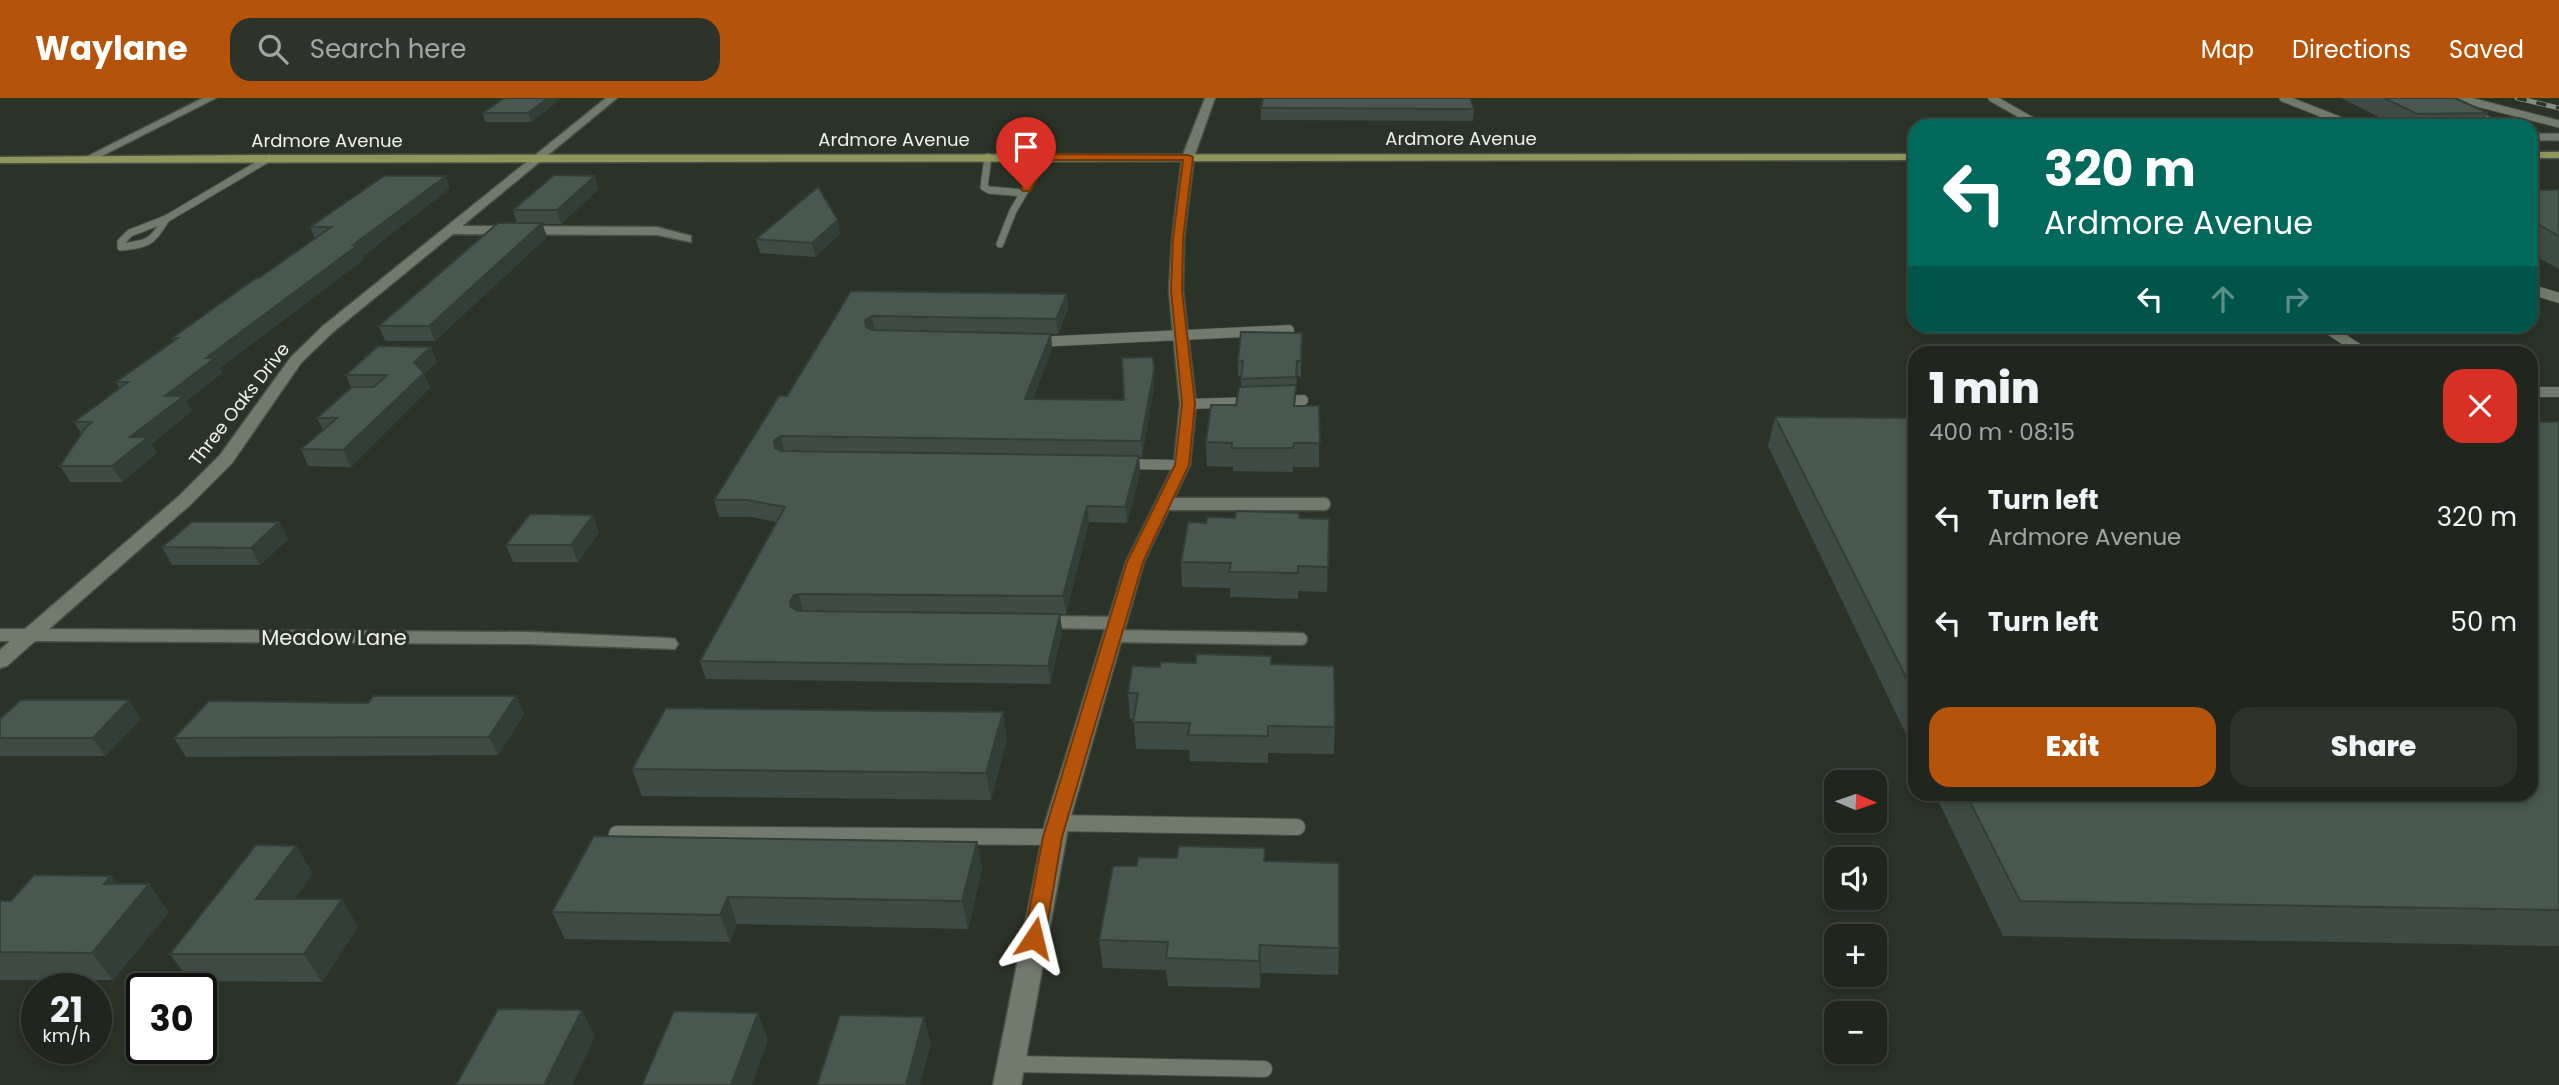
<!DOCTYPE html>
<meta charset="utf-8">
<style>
:root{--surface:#20261e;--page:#2d322b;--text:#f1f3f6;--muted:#a2a5a4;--line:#3d433c;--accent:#b45309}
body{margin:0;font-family:Poppins,sans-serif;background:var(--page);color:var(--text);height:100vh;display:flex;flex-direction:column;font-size:26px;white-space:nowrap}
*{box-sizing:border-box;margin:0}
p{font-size:23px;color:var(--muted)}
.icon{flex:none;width:38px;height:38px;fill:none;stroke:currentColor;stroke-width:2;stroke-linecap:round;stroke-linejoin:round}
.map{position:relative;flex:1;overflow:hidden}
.panel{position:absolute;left:1908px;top:248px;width:630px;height:455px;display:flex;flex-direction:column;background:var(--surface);border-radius:21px;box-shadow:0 4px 10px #0003,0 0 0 2px var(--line)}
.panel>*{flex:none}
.hud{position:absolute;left:1908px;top:21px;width:630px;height:214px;border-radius:21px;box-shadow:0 4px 10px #0003,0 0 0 2px var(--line);background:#00695c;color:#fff;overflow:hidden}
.needle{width:46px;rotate:92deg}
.fabs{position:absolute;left:1824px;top:672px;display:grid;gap:14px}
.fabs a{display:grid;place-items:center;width:63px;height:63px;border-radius:14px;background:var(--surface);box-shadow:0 4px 10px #0003,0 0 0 2px var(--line);font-size:35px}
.speed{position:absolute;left:21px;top:875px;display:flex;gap:14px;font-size:35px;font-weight:700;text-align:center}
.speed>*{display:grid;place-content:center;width:91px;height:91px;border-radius:50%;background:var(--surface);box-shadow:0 4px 10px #0003,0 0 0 2px var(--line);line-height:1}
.speed small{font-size:18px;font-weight:400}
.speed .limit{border:4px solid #111;border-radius:10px;background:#fff;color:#111}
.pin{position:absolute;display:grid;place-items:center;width:60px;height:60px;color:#fff;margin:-72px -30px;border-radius:50% 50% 50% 0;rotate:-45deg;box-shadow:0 0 7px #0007}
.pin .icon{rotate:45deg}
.me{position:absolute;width:77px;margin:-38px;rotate:10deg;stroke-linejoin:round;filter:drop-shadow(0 0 5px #0008)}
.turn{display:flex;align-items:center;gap:24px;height:147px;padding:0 21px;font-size:32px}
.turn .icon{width:91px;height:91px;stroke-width:2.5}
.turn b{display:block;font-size:49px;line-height:60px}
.lanes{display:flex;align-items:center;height:66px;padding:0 21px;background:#0003;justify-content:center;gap:35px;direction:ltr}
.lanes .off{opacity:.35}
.round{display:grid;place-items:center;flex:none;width:74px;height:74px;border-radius:21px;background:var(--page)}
.summary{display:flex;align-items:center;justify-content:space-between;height:119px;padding:0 21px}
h1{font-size:42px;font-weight:800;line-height:52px}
.primary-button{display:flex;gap:14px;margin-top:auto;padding:14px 21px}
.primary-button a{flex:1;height:80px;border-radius:21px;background:var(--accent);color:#fff;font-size:28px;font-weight:800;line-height:80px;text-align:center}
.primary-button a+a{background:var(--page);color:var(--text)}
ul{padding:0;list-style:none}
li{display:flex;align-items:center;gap:21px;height:105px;padding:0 21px}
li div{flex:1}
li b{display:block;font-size:26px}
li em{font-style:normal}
header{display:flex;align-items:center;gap:42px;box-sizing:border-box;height:98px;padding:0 35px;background:var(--accent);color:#fff}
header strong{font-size:33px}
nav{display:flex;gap:38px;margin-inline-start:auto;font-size:24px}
.search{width:490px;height:63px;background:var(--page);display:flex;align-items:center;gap:18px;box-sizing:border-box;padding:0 24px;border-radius:21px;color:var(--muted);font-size:26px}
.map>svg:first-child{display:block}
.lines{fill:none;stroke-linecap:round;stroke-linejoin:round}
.service-far3-casing{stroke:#484f44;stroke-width:9}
.service-far2-casing{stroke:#484f44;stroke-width:11}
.service-far1-casing{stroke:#484f44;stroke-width:15}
.service-casing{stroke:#484f44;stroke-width:18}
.minor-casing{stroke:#484f44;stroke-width:3}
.tertiary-casing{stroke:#484f44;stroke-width:3}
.primary-casing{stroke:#484f44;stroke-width:3}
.service-far3{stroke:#717a6d;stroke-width:7}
.service-far2{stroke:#717a6d;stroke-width:10}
.service-far1{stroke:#717a6d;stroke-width:12}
.service{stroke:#717a6d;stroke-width:16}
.minor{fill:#717a6d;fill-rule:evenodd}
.tertiary{fill:#717a6d;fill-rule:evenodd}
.primary{fill:#91965f;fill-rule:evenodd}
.rail-casing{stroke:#858c83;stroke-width:5}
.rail{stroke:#2b3328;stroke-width:3.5;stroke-dasharray:10;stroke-linecap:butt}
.wall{fill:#3e4c45}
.shaded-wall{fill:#323e38}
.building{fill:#485850;stroke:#323e38;stroke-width:2}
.route{fill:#b45309;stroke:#753606;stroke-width:2}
.labels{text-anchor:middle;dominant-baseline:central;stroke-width:7;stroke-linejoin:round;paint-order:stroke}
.far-street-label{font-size:18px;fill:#ecf2ea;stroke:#2b3328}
.street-label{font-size:21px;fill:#ecf2ea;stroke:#2b3328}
</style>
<header>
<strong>Waylane</strong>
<div class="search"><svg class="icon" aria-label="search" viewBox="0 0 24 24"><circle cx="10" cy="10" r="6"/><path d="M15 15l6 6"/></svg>Search here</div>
<nav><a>Map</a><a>Directions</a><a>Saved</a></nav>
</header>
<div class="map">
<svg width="2559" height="987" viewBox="0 0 2559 987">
<rect width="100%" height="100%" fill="#2b3328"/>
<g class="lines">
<defs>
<path id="service-far3" d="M1992,0L2041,28
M2283,0L2354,28
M2441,0L2500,28
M2458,0L2559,26
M2530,39H2559
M988,59L984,89L989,92L1023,95
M166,121C152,145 148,146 121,149V144L130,135Z
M166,121L269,60
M1000,146L1013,113L1045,59"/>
<path id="service-far2" d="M2530,191L2559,200
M2324,228L2366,256
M1036,244L1289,232
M2530,294H2559
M1279,303L1303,302
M1188,306L1251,304
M1123,366L1182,367"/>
<path id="service-far1" d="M1164,406H1324
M1047,524L1116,525
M1112,538L1301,541"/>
<path id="service" d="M1057,725L1297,729
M617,736L1053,739
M1011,966L1264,971"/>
<path id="minor" d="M606,0H617L462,128L657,129L691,138V144L657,137L453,136L333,234L301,265L232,365L190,407L49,531L528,534L668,540L675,541L678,546L675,551L528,546L35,543L7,568L0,570V552L10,543H0V531H25L178,399L220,357L291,259L323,228Z
M1205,0H1215L1194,59L1184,141L1183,193L1196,306L1190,367L1144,464L1069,725L1021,987H993L1045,725L1126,464L1174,367L1180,306L1169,193L1172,141L1182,59Z"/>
<path id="tertiary" d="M203,0H216L92,63L82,61Z"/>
<path id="primary" d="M2530,54H2559V60H2530Z
M1914,56V62L0,65V59L269,57Z"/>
</defs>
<use href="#service-far3" class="service-far3-casing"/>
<use href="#service-far2" class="service-far2-casing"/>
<use href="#service-far1" class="service-far1-casing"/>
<use href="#service" class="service-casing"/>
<use href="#minor" class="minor-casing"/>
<use href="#tertiary" class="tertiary-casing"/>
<use href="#primary" class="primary-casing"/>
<use href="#service-far3" class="service-far3"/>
<use href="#service-far2" class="service-far2"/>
<use href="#service-far1" class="service-far1"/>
<use href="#service" class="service"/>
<use href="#minor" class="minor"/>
<use href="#tertiary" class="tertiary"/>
<use href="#primary" class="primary"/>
<defs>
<path id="rail" d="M2517,0L2559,10"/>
</defs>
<use href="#rail" class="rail-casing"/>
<use href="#rail" class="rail"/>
</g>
<path class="wall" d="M562,0L531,24H485L483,15Z
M2341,0H2455L2488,15L2482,28H2397Z
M1261,10L1474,11L1473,23L1261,22Z
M450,90L363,158L364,161L220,270L222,275L186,303L192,313L151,346L157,355L122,384H70L60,368L81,335L74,324L120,290L116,284L174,243L172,240L315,141L310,129Z
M599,91L561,126H542L547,139L435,243H385L379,228L517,125L513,112Z
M2530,92H2559V171L2530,155Z
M838,122L840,136L815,159L760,155L756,141Z
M851,193L1067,196L1068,210L1058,236L923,234L1051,236L1052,251L1033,301L1124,302L1154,288L1142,359H1139L1140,374L1127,425L1089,424L1066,516H1060L1062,533L1050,586L706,581L700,563L777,424L751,419H719L714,402L787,298Z
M1302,235L1301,279L1297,278L1295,308H1319V369H1293V374L1233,373V369L1207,368L1206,344L1236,307L1241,289V278H1238V262Z
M437,264L424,276L430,290L351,369L308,368L301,351L323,332L317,320L351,289L346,277Z
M1775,319L1914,320V653L1768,348Z
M2559,324V848L2003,838L1935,696H2530Z
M1299,420L1329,421L1327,494L1298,493V501L1230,499V490L1182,489L1181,464Z
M279,424L288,441L260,467H172L162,449Z
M599,434L578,464H513L506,447Z
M1271,566L1335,629L1334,656L1268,655V665L1190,663L1189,652L1136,651L1134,621H1130L1128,595L1160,569Z
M516,598L524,616L498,657L186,659L174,640L368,605Z
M0,621H141L105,658H0Z
M1007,641L991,702L642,698L632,671Z
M977,744L982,771L968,831L737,826L730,844L565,841L552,814Z
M1265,763L1339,850L1338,877L1261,875L1260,890L1168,888L1166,872L1103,870L1099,842L1137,768Z
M313,775L294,801L358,829L322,884L190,883L170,856Z
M111,778L117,786L169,814L113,882H0V803H11Z"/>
<path class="shaded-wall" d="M548,0H562L531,24L528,15Z
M446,78L450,90L363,158L364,161L220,270L222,275L186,303L192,313L151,346L157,355L122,384L112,368L130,339L165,298L206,260Z
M595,78L599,91L561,126L557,112Z
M838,122L840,136L815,159L812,145Z
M542,125L547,139L435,243L429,228Z
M1067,196L1068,210L1058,236L1056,221Z
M872,218L875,233L868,237L866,229L865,222Z
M1051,236L1052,251L1027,317L1025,301Z
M431,249L437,264L424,276L430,290L351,369L343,352L414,264Z
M1154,273V288L1142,359L1141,343Z
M781,338L785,355L775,350L774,343Z
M1139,358L1140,374L1127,425L1125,409Z
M1087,408L1089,424L1066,516L1063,498Z
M593,417L599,434L578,464L571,447Z
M279,424L288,441L260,467L251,450Z
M799,496L803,513L794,521L790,504L794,497Z
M1060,516L1062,533L1050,586L1048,568Z
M516,598L524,616L498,657L489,639Z
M129,602L141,621L105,658L93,640Z
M1003,614L1007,641L991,702L986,675Z
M977,744L982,771L968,831L962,803Z
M296,748L313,775L274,828L256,801Z
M111,778L131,805L104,786Z
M149,786L169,814L113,882L92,855Z
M728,799L737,826L730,844L720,817Z
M342,801L358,829L322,884L304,856Z
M1260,847L1261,875L1260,890L1259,863Z
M582,912L595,939L572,987H544Z
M758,915L768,942L752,987H731Z
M924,919L931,946L920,987H906Z"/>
<path class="building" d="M504,0H548L528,15H483Z
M1263,0H1470L1474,11L1261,10Z
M2384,0H2455L2488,15L2417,16Z
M554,77L595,78L557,112H513Z
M384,78H446L353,147H358L206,260H215L165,298H184L130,339H148L112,368H60L86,329L92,324H74L128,284H116L178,240H172L256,180H259L331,129H310Z
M818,89L838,122L812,145L756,141Z
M2530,92H2559V138L2530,122Z
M498,125H542L429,228H379Z
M851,193L1067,196L1056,221L872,218L865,222L866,229L872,232L1051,236L1025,301L1124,302L1122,260L1153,259L1154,273L1141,343L781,338L774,343L775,350L781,353L1139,358L1125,409L1087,408L1063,498L799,496L794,497L790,504L791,509L798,513L1060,516L1048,568L700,563L785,409L747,402H714L779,298H787Z
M1241,234L1302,235L1301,263H1297L1296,279L1241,281L1243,263L1238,262Z
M378,248L431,249L414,264L424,275L343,352L301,351L337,320H317L352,289H374L387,277H346Z
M1296,287L1294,308H1319L1320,345H1294L1293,350H1232V345L1206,344L1211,307H1236L1239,289Z
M1775,319L1914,320V595Z
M2530,324H2559V812L2020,803L1966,696H2530Z
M1236,413L1299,415V420L1329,421L1328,469L1298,468V475L1229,474L1231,465L1181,464L1188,424L1206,425L1207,419L1235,420Z
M530,416L593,417L571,447H506Z
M192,424H279L251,450L162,449Z
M1196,556L1271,558V566L1334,568L1335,629L1268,628V638L1188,637L1190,625L1133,624L1138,595H1128L1132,568L1160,569L1161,564L1196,565Z
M373,598H516L489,639L174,640L209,603L368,605Z
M21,602H129L93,640H0V621Z
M666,610L1003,614L986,675L632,671Z
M594,738L977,744L962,803L728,799L720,817L552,814Z
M256,747L296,748L256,801H342L304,856H170Z
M1179,748L1265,750L1264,763L1339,765V850L1260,847L1259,863L1166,860L1168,844L1099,842L1113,768H1137L1138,759L1177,760Z
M34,777L111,778L104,786H149L92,855L0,854V803H11Z
M498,911L582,912L544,987H456Z
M674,913L758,915L731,987H642Z
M840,917L924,919L906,987H817Z"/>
<path class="route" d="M1045,56L1188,57L1193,59L1183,141L1182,193L1195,306L1189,367L1143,464L1062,739L1045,840L1042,846L1034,848L1027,846L1024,840L1043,739L1127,464L1175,367L1182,306L1171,193L1173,141L1183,62H1048L1030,93H1023L1021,91L1040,59Z"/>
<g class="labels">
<g class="far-street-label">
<text x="1461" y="40">Ardmore Avenue</text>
<text x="894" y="41">Ardmore Avenue</text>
<text x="327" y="42">Ardmore Avenue</text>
<text transform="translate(239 306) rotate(-52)">Three Oaks Drive</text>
</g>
<g class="street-label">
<text x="334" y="539">Meadow Lane</text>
</g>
</g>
</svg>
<div class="fabs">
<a><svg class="needle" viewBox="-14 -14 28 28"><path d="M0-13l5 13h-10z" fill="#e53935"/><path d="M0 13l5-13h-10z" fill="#a2a5a4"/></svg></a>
<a><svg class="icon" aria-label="sound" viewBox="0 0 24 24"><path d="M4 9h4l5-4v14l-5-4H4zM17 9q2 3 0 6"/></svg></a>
<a>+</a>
<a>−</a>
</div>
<div class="speed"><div>21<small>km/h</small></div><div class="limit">30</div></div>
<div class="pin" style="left:1026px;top:91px;background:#d93025"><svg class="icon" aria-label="arrive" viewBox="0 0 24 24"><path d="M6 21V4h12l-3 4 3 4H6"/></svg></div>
<svg class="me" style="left:1034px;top:840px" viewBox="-20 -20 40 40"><path d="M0-17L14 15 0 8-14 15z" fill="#b45309" stroke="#fff" stroke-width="4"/></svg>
<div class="hud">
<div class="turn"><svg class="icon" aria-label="left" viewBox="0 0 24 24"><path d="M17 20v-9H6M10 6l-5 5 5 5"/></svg><div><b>320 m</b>Ardmore Avenue</div></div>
<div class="lanes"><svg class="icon" aria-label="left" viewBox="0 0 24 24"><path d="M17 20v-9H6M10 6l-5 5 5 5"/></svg><svg class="icon off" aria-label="ahead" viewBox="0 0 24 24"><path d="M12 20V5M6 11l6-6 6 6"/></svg><svg class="icon off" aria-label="right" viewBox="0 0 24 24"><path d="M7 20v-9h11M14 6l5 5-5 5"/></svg></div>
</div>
<section class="panel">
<div class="summary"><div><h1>1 min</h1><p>400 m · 08:15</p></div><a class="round" style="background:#d93025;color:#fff"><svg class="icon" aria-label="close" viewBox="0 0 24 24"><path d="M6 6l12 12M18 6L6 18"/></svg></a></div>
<ul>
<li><svg class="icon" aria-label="left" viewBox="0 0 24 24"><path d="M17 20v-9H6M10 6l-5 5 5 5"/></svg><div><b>Turn left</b><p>Ardmore Avenue</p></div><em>320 m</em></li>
<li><svg class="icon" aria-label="left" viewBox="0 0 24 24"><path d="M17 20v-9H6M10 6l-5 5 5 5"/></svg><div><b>Turn left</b></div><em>50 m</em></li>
</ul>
<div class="primary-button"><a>Exit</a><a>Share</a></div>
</section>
</div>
